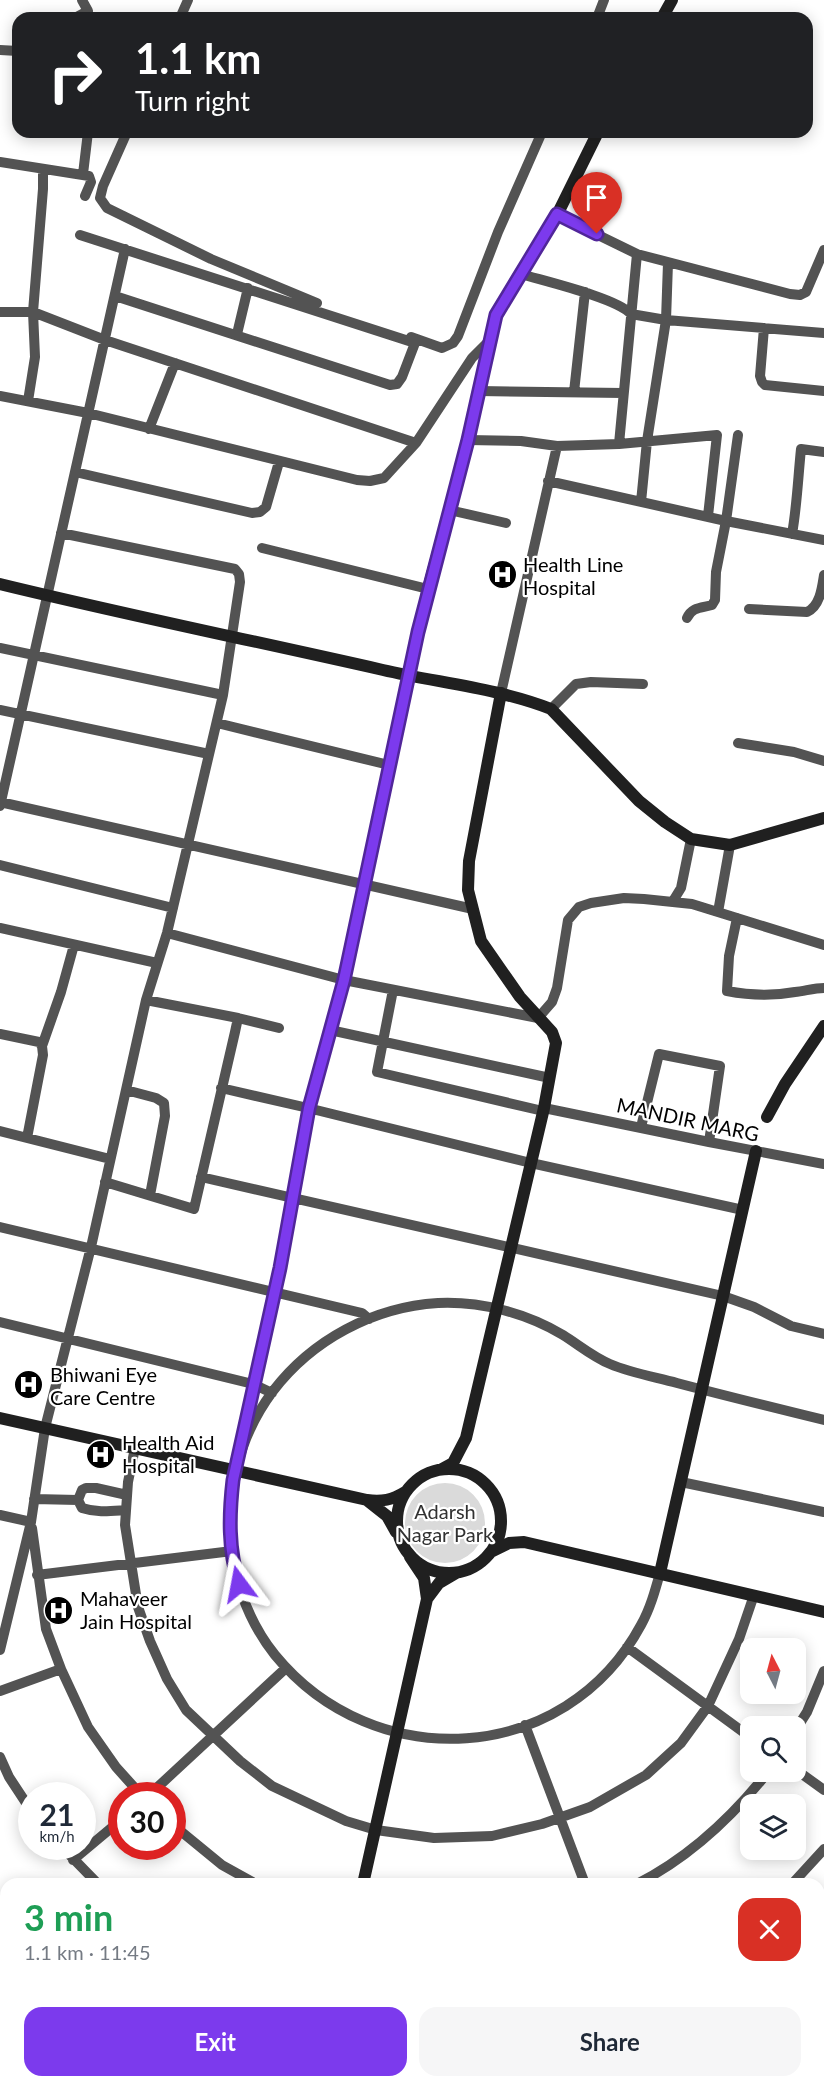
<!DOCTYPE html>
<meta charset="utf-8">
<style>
:root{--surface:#fff;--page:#f6f6f7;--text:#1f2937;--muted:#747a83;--accent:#7c3aed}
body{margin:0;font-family:Lato,sans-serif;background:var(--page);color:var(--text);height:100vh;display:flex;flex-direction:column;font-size:22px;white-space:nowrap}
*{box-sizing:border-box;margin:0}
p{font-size:20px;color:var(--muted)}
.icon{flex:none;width:33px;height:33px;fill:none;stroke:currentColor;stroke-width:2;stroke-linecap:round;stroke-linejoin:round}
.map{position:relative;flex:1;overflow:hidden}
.drawer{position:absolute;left:0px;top:1878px;width:825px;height:210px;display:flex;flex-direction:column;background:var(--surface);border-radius:18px 18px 0 0;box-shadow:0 3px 15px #0003}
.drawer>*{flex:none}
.top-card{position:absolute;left:12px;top:12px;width:801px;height:126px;border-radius:18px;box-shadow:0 3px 15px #0003;background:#202124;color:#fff;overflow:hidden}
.needle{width:39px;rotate:354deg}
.fabs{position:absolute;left:740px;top:1638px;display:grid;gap:12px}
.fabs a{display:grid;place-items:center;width:66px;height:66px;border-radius:12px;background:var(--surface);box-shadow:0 3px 15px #0003;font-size:30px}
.speed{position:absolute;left:18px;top:1782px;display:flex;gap:12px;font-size:30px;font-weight:700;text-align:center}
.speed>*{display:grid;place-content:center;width:78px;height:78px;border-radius:50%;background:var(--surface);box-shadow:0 3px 15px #0003;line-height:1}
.speed small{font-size:15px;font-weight:400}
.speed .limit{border:9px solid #d22;background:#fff;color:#111}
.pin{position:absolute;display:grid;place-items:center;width:51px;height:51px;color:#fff;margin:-62px -26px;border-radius:50% 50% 50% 0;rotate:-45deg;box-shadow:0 0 6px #0007}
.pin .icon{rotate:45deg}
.me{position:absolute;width:66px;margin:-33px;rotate:347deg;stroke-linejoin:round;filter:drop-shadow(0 0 4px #0008)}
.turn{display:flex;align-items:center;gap:21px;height:126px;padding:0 24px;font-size:27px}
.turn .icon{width:78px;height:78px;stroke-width:2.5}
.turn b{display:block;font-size:42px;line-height:51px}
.round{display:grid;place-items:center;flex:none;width:63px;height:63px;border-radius:18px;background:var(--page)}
.overview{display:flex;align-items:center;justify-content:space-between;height:102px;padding:0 24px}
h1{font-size:36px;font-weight:700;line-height:45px;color:#1e9e55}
.cta{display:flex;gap:12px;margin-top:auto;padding:12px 24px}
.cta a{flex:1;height:69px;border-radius:18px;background:var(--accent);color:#fff;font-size:24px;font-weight:700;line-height:69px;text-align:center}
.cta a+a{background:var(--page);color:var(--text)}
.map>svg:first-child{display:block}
.green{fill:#dadada}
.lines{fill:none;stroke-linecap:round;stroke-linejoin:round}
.street{stroke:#535353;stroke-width:10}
.secondary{stroke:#202020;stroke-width:12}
.route-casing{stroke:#51269a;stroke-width:15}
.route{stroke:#7c3aed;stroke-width:10}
.labels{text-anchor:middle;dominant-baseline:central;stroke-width:4.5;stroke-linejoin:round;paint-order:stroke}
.poi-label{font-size:20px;fill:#000;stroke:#fff;text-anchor:start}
.street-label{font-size:20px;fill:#000;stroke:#fff}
.park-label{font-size:20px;fill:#313131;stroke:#fff}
</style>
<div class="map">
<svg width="824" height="2088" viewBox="0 0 824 2088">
<rect width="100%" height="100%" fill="#fff"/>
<path class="green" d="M405 1523a40 40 0 1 1 80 0a40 40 0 1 1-80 0Z
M824,1986V2088H671L669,2082H819V1990Z"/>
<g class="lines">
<path class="street" d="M75,18L88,11L82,0
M180,18L188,0
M597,18L604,0
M0,50L18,51
M127,132L103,186L100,198L107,208L211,259L317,303
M0,162L89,176L91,182L85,196
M83,174L88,132
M557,215L637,254L790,294L800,295L806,292L824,250
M80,235L415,343L402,377L397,384L390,385L115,296
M521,274C544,281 617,298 631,314L666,320L824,333
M0,312H33L105,340L416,443
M764,328L760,376L762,382L765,385L824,391
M237,334L248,288
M411,337L442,348L453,343L458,336L498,232L542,132
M479,391L623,393
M574,392L585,292
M0,396L88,413L357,480L370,481L384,478L416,443L472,358L491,339
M28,401L35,357L33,312L43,189V169
M149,429L175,363
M468,440L521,441L557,446L619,444L717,435L708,516
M619,444L637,254
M75,472L252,513L260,512L266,507L279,462
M548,481L726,521L824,540
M641,502L647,441L666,320L668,263
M449,510L506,523
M792,534C797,506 798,478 801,449L824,452
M262,548L428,589
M749,609L807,612C820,606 822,588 824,575
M687,618C692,607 701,608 712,605L715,600L716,572L726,521L738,435
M0,648L223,695
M501,693L557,446
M551,709L576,684L591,682L643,684
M0,710L209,754
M217,723L389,765
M738,743L794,752L824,761
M0,802L473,909
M0,806L125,249
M0,865L173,908
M673,901L681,888L691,839
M718,912L730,845
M737,918L729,956L727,991C748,995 773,996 795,992C805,991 814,988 824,988
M0,928L157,963
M167,933L344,980L538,1018L552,1002L557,988L568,920L579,907L591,903L624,898L644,899L692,904L824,945
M393,990L377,1072L543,1111
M238,1018L279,1028
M330,1030L550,1078
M0,1034L39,1042L42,1046L43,1055L27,1138
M42,1046L61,992L74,945
M221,1088L308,1108L531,1163L743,1210
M126,1090L156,1098L164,1103L165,1116L150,1195
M544,1108L709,1142L824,1164
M641,1127L659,1054L720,1066L709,1142
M0,1131L110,1159
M201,1177L723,1296L754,1307L791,1326L824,1334
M105,1182L194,1209L235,1032L238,1018L146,1000
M0,1227L362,1313L369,1319
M0,1322L253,1384L272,1393
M243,1435L276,1291L294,1199L308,1108L344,980L408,676
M135,1448L128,1482L125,1525L138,1607L150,1641L167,1679L186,1710L240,1761L272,1786L346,1821L376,1830L434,1838L492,1836L542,1824L590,1807L646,1775L681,1743L708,1706L739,1639L754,1595
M681,1482L824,1512
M34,1499L78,1500
M126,1510C111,1511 97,1513 82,1508L78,1500L82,1490L86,1488H96L127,1495
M0,1515L31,1522
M32,1528L46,1629L61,1669L88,1727L116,1767L142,1796
M660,1573C655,1591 650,1609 641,1625C565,1766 374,1776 275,1655C247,1620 230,1572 230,1527C230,1478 243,1431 273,1391C312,1340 373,1307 438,1303C481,1301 526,1313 563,1335C579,1345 593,1357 610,1364C631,1373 655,1377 677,1383C726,1396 775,1408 824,1420
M37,1575L232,1551
M627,1647L750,1737
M0,1650L31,1522L45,1428L91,1247L146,1000L167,933L223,695L240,582L239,574L235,569L61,533
M0,1691L61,1669
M525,1725L585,1884
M795,1731L807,1712L824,1671
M0,1757L9,1777L32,1812
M795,1769L824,1790
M148,1796L286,1668
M172,1824L222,1865L256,1884
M61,1846L98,1884
M73,1860L122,1819
M637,1884C688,1858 733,1816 768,1772
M792,1884L824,1849
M0,1904L6,1906
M819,1986L824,1982
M0,1999L6,2001
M257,2082L276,2088
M662,2082L664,2088
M13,2088L15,2082
M624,2088L643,2082"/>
<path class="secondary" d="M662,18L672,0
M0,584C127,615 255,641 383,670C439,683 497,688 551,709L639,801L665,822L691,839L730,845L824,818
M408,676L428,589L468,440L496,315L557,215L598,132
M767,1117L785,1084L824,1026
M0,1418L367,1500C382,1502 392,1500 405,1492
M397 1521a52 52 0 1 1 104 0a52 52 0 1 1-104 0Z
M442,1469L453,1463L466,1438L544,1108L556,1043L552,1032L520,997L481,941L468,890L469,861L501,693
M368,1501L387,1516L396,1532
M491,1552L509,1543L524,1542L824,1612
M660,1573L756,1151
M427,1599L439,1583L456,1573
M363,1884L427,1599L424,1578L410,1557
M318,2088L319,2082"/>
</g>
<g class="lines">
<defs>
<path id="route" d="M239,1584C228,1549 229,1515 233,1480L280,1268L309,1108L344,980L418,632L468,440L496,315L557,214L597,234"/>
</defs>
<use href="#route" class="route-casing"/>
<use href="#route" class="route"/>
</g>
<defs>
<symbol id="hospital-disc" viewBox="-11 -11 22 22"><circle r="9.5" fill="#000" stroke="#fff"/><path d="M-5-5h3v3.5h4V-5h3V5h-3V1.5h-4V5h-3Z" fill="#fff"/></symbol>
</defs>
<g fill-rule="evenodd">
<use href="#hospital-disc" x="486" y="558" width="33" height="33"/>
<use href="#hospital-disc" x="12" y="1368" width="33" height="33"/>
<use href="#hospital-disc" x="84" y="1438" width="33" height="33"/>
<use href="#hospital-disc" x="42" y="1594" width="33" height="33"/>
</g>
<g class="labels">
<g class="poi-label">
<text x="523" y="564">Health Line<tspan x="523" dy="23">Hospital</tspan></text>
<text x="50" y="1374">Bhiwani Eye<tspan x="50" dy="23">Care Centre</tspan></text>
<text x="122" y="1442">Health Aid<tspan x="122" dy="23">Hospital</tspan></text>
<text x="80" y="1598">Mahaveer<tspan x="80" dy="23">Jain Hospital</tspan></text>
</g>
<g class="street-label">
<text transform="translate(688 1119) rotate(12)">MANDIR MARG</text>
</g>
<g class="park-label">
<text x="445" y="1511">Adarsh<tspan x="445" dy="23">Nagar Park</tspan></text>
</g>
</g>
</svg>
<div class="fabs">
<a><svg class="needle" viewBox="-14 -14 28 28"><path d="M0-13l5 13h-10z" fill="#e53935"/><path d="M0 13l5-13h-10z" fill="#747a83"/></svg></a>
<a><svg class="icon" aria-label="search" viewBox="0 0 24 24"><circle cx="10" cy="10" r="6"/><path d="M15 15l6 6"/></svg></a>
<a><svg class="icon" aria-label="layers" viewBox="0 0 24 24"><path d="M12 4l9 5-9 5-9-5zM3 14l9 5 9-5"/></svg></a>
</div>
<div class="speed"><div>21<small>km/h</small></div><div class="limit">30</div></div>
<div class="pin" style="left:597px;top:234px;background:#d93025"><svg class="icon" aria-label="arrive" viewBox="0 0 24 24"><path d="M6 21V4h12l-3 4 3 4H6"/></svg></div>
<svg class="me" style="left:239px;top:1584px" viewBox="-20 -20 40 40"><path d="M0-17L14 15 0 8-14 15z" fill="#7c3aed" stroke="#fff" stroke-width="4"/></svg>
<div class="top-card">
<div class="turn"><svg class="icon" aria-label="right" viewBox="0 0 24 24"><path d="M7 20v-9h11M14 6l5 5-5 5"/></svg><div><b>1.1 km</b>Turn right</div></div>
</div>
<section class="drawer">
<div class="overview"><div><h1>3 min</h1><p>1.1 km · 11:45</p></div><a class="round" style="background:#d93025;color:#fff"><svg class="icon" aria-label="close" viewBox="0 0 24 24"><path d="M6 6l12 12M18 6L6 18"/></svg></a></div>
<div class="cta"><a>Exit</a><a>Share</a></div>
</section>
</div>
